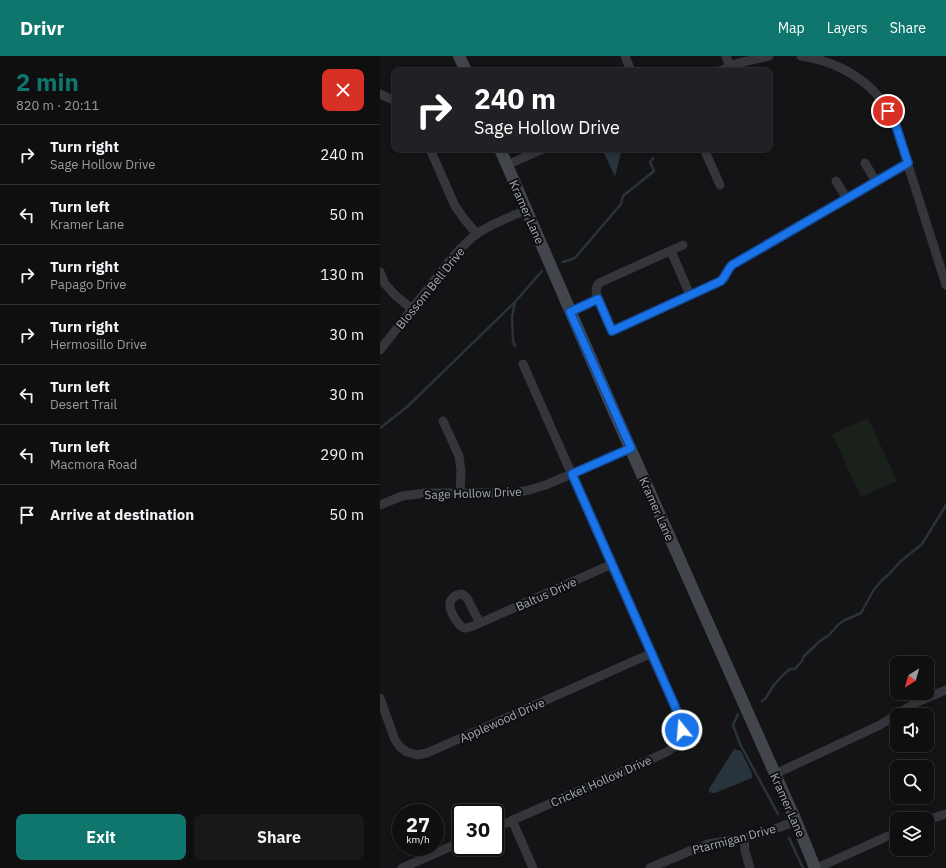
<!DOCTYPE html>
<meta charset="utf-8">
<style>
:root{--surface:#0f0f10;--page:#181819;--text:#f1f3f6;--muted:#9b9c9f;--line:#2f2f30;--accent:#0f766e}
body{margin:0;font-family:"IBM Plex Sans",sans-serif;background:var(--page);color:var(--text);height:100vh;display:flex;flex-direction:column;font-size:15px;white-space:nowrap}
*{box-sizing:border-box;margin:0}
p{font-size:13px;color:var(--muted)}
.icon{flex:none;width:22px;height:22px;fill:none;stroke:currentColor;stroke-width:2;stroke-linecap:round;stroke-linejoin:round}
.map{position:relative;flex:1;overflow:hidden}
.sheet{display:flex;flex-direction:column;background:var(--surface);width:380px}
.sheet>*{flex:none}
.guide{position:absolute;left:12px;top:12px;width:380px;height:84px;border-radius:8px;box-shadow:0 2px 6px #0003,0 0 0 1px var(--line);background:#202124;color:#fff;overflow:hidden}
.needle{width:26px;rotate:217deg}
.fabs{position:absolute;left:510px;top:600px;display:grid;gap:8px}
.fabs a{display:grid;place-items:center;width:44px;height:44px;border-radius:8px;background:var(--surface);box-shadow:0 2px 6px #0003,0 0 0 1px var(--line);font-size:20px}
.speed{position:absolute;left:12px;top:748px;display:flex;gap:8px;font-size:20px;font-weight:700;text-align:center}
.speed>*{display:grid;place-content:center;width:52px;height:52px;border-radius:50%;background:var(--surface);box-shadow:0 2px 6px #0003,0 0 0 1px var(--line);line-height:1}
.speed small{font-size:10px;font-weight:400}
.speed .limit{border:2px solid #111;border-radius:6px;background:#fff;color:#111}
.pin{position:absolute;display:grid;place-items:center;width:34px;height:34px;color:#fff;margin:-17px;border:2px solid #fff;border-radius:50%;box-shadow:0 1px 4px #0007}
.me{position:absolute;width:44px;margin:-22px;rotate:343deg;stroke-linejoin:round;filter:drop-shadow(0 0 3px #0008)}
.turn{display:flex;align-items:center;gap:14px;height:84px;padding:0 16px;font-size:18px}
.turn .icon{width:52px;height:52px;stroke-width:2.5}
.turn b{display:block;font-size:28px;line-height:34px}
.round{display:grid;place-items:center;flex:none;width:42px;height:42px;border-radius:8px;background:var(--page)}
.summary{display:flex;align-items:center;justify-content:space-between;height:68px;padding:0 16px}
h1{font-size:24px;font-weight:800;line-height:30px;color:var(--accent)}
.button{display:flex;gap:8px;margin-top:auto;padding:8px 16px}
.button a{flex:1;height:46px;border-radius:8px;background:var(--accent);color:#fff;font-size:16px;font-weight:800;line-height:46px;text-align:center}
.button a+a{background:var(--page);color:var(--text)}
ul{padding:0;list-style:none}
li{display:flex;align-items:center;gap:12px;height:60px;padding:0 16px;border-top:1px solid var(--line)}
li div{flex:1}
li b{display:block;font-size:15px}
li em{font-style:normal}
header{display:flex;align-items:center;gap:24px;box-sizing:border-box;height:56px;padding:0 20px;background:var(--accent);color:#fff}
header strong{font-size:19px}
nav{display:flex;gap:22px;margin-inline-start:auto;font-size:14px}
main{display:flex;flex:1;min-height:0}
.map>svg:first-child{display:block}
.green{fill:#19211a}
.water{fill:#29333b}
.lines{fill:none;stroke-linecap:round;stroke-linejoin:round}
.stream{stroke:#29333b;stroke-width:2.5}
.street{stroke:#34363b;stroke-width:9}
.secondary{stroke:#42454b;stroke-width:12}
.route-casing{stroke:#114b97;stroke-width:10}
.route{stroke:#1a73e8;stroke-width:7}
.labels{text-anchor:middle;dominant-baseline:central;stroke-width:4;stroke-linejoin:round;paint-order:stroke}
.street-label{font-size:12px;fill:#a4abb7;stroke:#0f0f11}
</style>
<header>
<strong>Drivr</strong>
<nav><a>Map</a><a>Layers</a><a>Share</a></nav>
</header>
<main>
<section class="sheet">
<div class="summary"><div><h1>2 min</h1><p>820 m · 20:11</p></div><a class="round" style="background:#d93025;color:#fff"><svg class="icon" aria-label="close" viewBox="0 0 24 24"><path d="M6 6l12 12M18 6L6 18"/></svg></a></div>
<ul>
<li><svg class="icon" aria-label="right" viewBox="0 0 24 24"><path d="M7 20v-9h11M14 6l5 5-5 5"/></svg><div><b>Turn right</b><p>Sage Hollow Drive</p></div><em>240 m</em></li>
<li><svg class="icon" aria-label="left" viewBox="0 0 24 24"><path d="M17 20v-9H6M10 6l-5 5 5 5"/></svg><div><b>Turn left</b><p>Kramer Lane</p></div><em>50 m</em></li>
<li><svg class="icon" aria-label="right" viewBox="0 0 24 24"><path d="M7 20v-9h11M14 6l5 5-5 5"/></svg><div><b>Turn right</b><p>Papago Drive</p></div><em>130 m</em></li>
<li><svg class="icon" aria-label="right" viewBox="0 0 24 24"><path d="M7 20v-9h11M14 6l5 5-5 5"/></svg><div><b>Turn right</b><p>Hermosillo Drive</p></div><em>30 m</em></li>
<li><svg class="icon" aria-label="left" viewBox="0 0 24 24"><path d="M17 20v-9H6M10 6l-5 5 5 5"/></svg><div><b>Turn left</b><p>Desert Trail</p></div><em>30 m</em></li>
<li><svg class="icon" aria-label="left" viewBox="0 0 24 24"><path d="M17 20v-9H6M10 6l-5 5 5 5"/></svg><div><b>Turn left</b><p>Macmora Road</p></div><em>290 m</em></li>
<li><svg class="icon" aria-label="arrive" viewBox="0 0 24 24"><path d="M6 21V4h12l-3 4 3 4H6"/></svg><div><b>Arrive at destination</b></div><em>50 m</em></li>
</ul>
<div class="button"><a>Exit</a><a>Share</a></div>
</section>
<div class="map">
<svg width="566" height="812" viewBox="0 0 566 812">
<rect width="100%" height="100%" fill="#141416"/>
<path class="green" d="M488,362L517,425L481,441L452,378Z"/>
<path class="water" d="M236,93H242L235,121L224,97Z
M354,693L361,695L372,717V722L335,737H332L329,736V733Z"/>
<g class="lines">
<path class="stream" d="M183,206L195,202L241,148L243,140L274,115L270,106L273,102
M135,290L133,285L132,261L135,246L162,215
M0,372L27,351L135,246
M382,645L385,643L394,629L404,618L410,613H415L422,605L424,600L440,585L449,579L458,569L463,565L481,557L493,535L502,524L508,519L521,505L542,488L566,449
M358,658L353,669L360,688L398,758
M409,782L423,812"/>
<path class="street" d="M245,0L251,15
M346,0L350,10
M421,0C450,4 480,18 499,41C506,49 511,60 516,71L566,229
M340,15L359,7L389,0
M0,38L15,45
M50,93L75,150L85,164L97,178
M324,93L340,129
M485,107L496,126
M127,109L163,93
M456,125L467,143
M303,189L219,227L217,230L216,237L232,275L341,225C346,220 347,214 352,209L528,107
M291,195L310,239
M0,216L5,228L16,240L32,253
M191,256L218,243
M0,294L71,203C79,194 88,184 98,177C113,167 130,161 146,154
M63,365L79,400L81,415L80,438
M0,449L22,440L45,437H134L149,434L166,429L251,392
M100,567L87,542L82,538C76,538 69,543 70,550C70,555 79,572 85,572C90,572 95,569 100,567L232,508
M0,642L15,684L20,691L27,696L37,699L47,697L272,597
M395,718L500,669L537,646L566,634
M132,764L153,812
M547,764L566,758
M115,772L287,696L295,690L300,683L302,674L299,661L143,308
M364,782L365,795L370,812
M22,812L81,786
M270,812L312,794L328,788L364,782L387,776L416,765
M437,812L517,776"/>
<path class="secondary" d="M79,0L86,15
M120,93L235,358L416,765L435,812"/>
</g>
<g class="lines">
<defs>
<path id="route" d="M302,674L299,661L294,648L192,418L251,392L190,256L218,243L232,275L341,225C346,220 347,214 352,209L528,107L516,70L508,55"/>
</defs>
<use href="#route" class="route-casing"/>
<use href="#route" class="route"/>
</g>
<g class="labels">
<g class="street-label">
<text transform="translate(147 156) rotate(66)">Kramer Lane</text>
<text transform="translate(50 232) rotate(-51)">Blossom Bell Drive</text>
<text transform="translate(93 437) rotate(-2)">Sage Hollow Drive</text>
<text transform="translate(277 453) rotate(66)">Kramer Lane</text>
<text transform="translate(166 538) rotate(-24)">Baltus Drive</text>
<text transform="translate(122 664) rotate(-24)">Applewood Drive</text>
<text transform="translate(221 725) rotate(-24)">Cricket Hollow Drive</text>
<text transform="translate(408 749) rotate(66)">Kramer Lane</text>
<text transform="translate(354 783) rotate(-15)">Ptarmigan Drive</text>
</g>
</g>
</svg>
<div class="fabs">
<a><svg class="needle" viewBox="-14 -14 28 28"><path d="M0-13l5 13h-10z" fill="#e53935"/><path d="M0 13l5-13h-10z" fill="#9b9c9f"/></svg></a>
<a><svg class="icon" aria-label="sound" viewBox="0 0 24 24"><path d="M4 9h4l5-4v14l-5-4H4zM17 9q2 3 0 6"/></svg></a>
<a><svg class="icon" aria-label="search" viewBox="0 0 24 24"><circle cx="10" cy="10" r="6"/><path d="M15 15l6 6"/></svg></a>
<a><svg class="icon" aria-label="layers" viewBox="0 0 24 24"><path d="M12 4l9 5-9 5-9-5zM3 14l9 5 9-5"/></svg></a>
</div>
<div class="speed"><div>27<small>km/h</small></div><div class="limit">30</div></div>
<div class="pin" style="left:508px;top:55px;background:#d93025"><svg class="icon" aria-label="arrive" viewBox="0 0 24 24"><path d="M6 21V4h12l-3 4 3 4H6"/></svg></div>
<svg class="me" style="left:302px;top:674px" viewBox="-20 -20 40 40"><circle r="17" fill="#1a73e8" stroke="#fff" stroke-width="3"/><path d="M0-11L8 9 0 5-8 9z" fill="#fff"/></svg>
<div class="guide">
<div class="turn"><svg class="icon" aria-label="right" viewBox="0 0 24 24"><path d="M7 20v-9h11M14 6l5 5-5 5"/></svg><div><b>240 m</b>Sage Hollow Drive</div></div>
</div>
</div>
</main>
